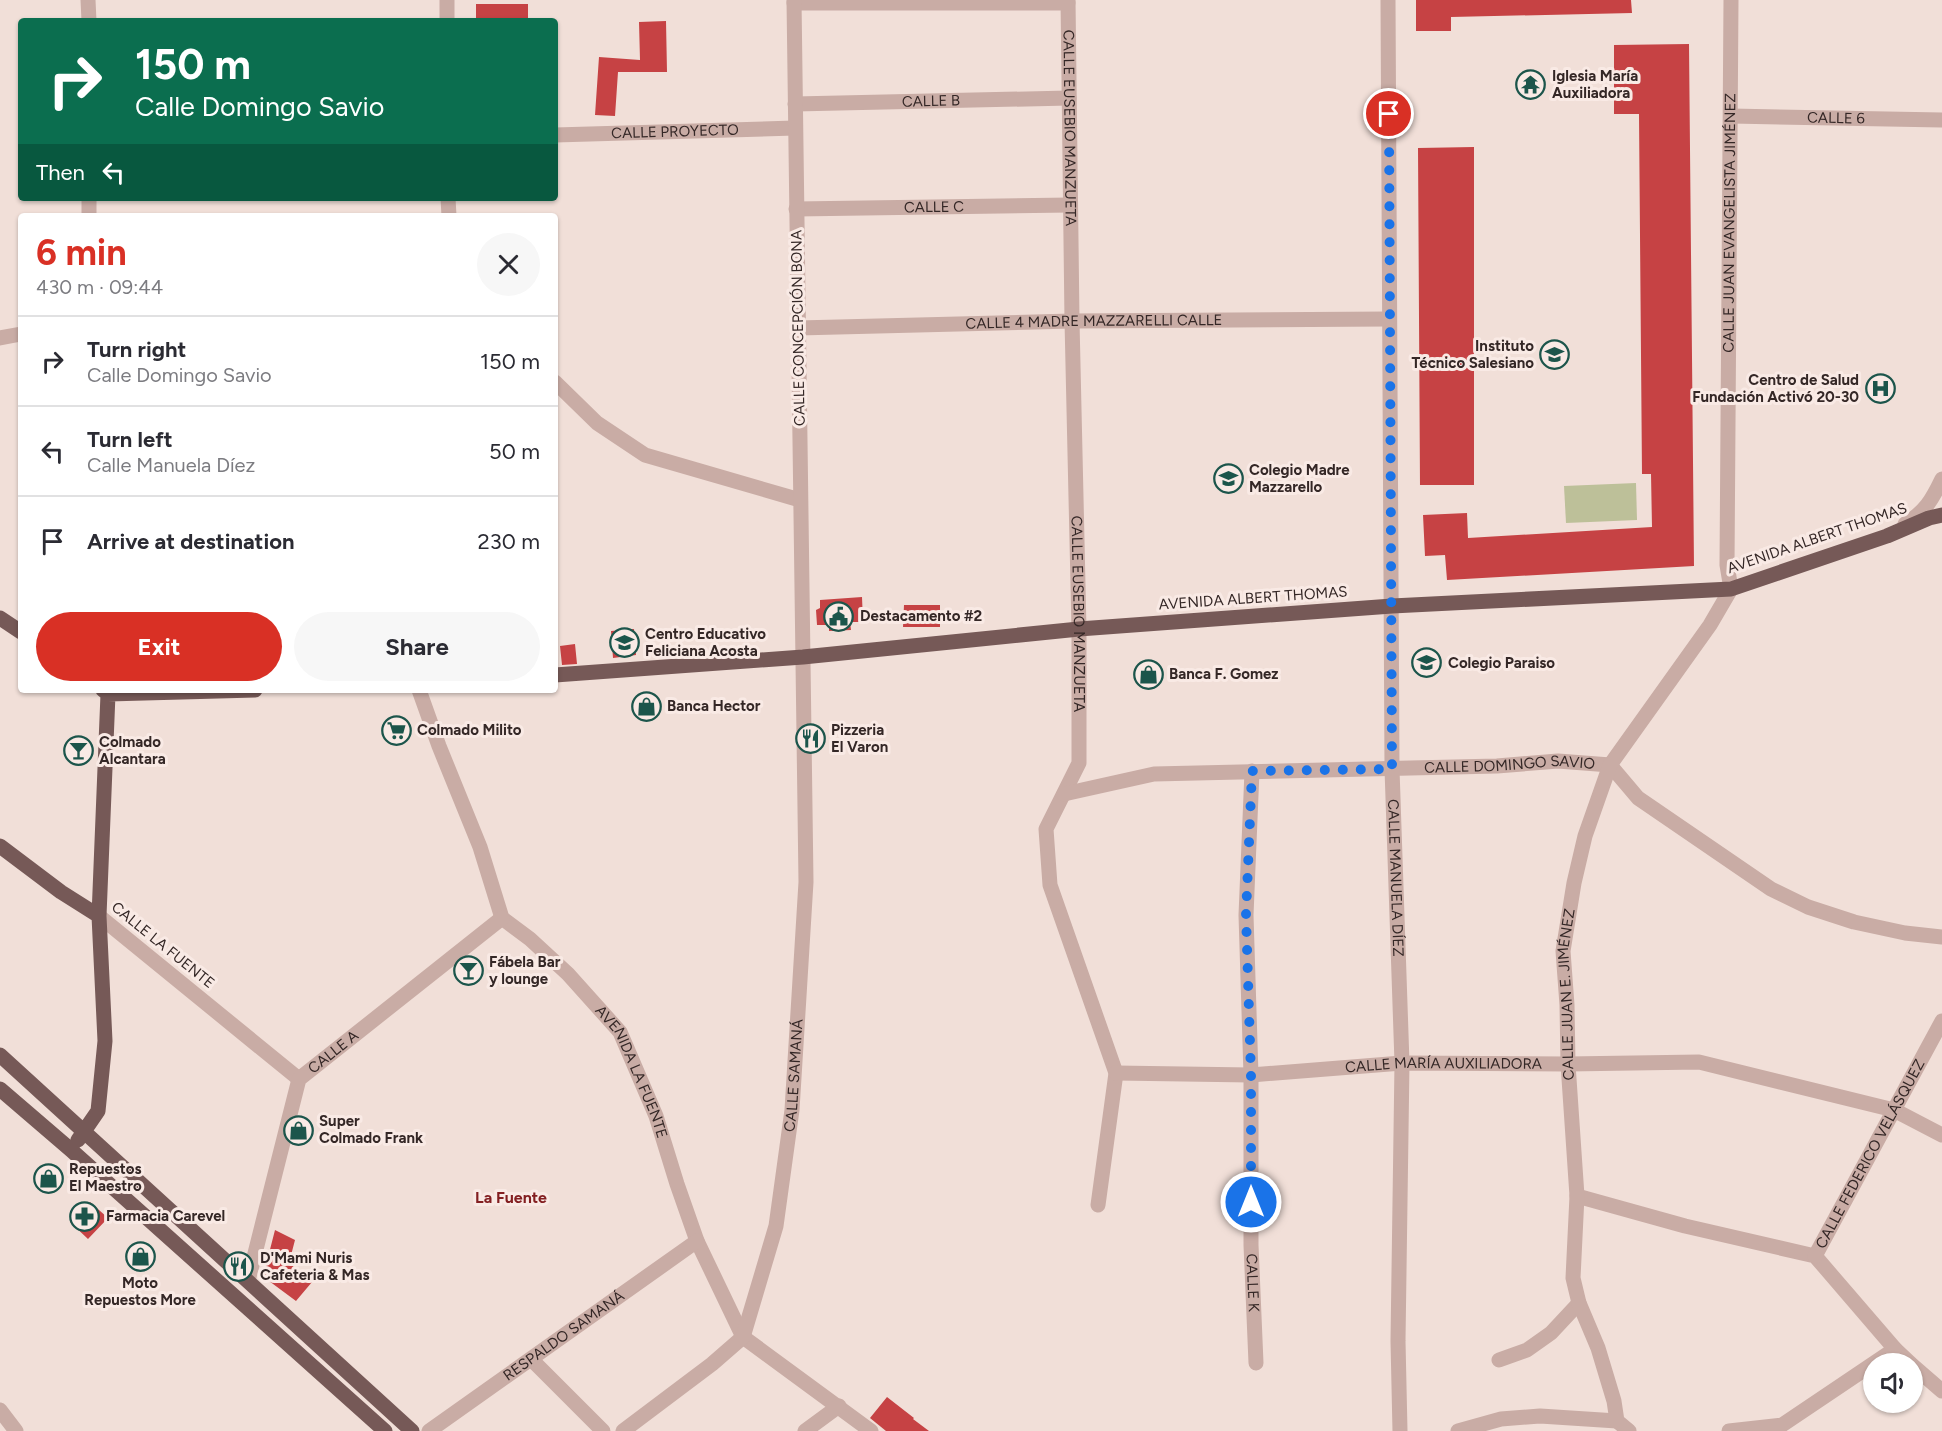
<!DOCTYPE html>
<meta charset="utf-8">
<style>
:root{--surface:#fff;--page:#f7f7f7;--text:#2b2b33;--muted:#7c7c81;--line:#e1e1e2;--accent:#d93025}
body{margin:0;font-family:Figtree,sans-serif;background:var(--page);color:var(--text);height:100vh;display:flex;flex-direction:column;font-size:22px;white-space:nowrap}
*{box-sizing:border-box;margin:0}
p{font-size:20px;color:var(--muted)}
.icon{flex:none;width:33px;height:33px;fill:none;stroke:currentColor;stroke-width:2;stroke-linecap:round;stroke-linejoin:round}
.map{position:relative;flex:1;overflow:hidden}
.side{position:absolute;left:18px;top:213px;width:540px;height:480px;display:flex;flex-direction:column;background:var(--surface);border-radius:6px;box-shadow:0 2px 4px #0004}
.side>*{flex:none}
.banner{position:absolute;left:18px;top:18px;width:540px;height:183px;border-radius:6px;box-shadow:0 2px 4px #0004;background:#0b6e4f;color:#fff;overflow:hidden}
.fabs{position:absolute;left:1863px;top:1353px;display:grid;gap:12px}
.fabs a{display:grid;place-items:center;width:60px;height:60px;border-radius:50%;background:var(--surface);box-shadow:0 2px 4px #0004;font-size:30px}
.pin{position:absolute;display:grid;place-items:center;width:51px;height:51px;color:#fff;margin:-26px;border:3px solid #fff;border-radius:50%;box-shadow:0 2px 6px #0007}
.me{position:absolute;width:66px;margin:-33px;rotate:0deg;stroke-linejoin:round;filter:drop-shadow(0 0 4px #0008)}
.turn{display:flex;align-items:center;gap:21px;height:126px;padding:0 18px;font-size:27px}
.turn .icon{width:78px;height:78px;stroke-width:2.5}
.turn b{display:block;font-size:42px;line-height:51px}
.then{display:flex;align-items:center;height:57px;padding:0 18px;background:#0003;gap:12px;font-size:22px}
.round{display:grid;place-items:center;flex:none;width:63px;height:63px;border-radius:32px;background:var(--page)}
.head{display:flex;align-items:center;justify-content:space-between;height:102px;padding:0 18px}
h1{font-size:36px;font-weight:700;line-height:45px;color:var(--accent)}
.primary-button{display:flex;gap:12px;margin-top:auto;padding:12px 18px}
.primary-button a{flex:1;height:69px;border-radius:36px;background:var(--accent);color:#fff;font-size:24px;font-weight:700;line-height:69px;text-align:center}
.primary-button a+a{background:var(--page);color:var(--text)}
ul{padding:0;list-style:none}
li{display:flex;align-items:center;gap:18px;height:90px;padding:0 18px;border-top:2px solid var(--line)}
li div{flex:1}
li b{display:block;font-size:22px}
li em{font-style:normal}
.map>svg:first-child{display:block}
.green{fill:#bdc099}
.building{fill:#c64244}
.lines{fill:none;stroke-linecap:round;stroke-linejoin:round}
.minor{stroke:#c9aca5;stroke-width:15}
.major{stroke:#765957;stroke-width:15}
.route{stroke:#1a73e8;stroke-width:10;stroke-dasharray:0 18}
.labels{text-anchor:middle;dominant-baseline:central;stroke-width:6;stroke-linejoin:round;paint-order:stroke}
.poi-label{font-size:15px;font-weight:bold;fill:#342726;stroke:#f9eae5;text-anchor:start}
.street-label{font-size:15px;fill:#342726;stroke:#f9eae5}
.neighbourhood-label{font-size:16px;font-weight:bold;fill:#831f21;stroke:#f9eae5}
</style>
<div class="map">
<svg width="1942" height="1431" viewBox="0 0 1942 1431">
<rect width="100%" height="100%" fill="#f1dfd8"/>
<path class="green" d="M1636,483L1637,520L1566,523L1564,486Z"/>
<path class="building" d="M1416,0H1631L1632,13L1451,17V31H1416Z
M476,4H528V21H476Z
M666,21L667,72H618L615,116L595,115L599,57L640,60L639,22Z
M1689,44L1694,566L1447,580L1445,555L1425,556L1423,515L1467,513L1468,538L1652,527L1651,474H1642L1639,114H1614V45Z
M1474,147V485H1420L1418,148Z
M862,597L863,622H850L851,630L829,631V625H817L816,610L820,608V600Z
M904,605H940V627H903Z
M634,629L636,655L613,658L611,631Z
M575,644L577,664L562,665L560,646Z
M90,1202L108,1218L88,1239L70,1222Z
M275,1230L295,1240L289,1263L312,1282L296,1301L269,1281L265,1276V1269Z
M887,1397L914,1418L913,1419L929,1431H886L870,1418Z"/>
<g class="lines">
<g class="minor">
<path d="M88,0L89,21"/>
<path d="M447,0V21"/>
<path id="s1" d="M1068,0L1072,321L1079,629V763L1046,829L1050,885L1116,1073L1098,1205"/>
<path id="s2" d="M1388,0L1392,769L1402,1063L1398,1341L1400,1431"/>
<path d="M794,3H1068"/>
<path id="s3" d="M795,104L1069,98"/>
<path id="s4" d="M1731,116L1942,120"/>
<path id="s5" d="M555,135L795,128"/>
<path d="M89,198V216"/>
<path d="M448,198L449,216"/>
<path id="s6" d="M796,209L1070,205"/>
<path id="s7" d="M798,328L1072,321L1389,319"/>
<path d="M0,338L21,334"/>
<path d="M555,382L597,423L645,455L800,500"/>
<path d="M1905,524C1925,512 1932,500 1942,479"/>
<path id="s8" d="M419,690L439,746L480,847L502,918L530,939L568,974L620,1032L656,1116L677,1184L697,1241L743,1337L871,1431"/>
<path id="s9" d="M1252,771L1246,915L1251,1075V1245L1256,1363"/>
<path id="s10" d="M1064,794L1154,774L1497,766L1558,761L1610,765L1638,798L1771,889L1808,907L1854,922L1905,933L1942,937"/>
<path d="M99,916L299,1079"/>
<path id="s11" d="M1116,1073L1251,1075L1402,1063L1568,1064L1699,1062L1894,1110L1942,1135"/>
<path d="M1577,1196L1685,1226L1815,1256L1895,1349L1911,1364"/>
<path id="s12" d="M1815,1256L1942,1021"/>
<path id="s13" d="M248,1281L299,1079L502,918"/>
<path d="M531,1359L603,1431"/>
<path d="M1499,1360L1527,1350L1551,1333L1579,1303"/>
<path d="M1912,1365L1942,1391"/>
<path d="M0,1410L16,1431"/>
<path id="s14" d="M429,1431L697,1241"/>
<path id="s15" d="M623,1431L712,1364L743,1337L776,1226L792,1110L806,882L794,0"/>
<path d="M805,1431L839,1406"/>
<path d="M1458,1431L1501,1419L1540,1416L1617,1421"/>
<path id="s16" d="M1629,1431L1617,1421L1614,1401L1598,1348L1579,1303L1573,1278L1577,1196L1568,1064L1567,1005L1563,951L1574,883L1585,836L1610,765L1710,625L1731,589L1727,565L1731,0"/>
<path d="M1729,1431L1782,1425L1895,1349"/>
</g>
<path class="major" d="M0,618L21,632
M555,675L803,657L1079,629L1392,606L1731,589L1887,536L1929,518L1942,515
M103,690L108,694L255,690
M0,846L61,892L99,916
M0,1055L412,1431
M0,1089L71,1150L385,1431
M78,1140L98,1111L105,1041L99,916L108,694"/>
</g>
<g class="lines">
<path class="route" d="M1251,1202V1075L1246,915L1252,771L1392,769L1389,114"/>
</g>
<defs>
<symbol id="temple-ring" viewBox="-11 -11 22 22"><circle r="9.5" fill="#f9eae5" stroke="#1c554b" stroke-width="1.5"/><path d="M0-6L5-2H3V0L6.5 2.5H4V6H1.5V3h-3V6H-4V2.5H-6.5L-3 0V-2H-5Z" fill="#1c554b"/></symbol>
<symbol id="school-ring" viewBox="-11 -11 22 22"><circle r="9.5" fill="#f9eae5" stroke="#1c554b" stroke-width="1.5"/><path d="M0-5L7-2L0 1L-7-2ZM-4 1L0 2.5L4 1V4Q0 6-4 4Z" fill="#1c554b"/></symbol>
<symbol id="hospital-ring" viewBox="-11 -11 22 22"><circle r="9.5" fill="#f9eae5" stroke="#1c554b" stroke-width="1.5"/><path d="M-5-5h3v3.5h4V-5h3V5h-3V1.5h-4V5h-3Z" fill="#1c554b"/></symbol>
<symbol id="civic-ring" viewBox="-11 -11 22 22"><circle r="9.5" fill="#f9eae5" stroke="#1c554b" stroke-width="1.5"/><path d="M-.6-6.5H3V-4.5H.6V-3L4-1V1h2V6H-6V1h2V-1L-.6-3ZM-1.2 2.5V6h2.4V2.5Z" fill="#1c554b"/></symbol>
<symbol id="shop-ring" viewBox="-11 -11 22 22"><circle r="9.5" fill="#f9eae5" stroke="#1c554b" stroke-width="1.5"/><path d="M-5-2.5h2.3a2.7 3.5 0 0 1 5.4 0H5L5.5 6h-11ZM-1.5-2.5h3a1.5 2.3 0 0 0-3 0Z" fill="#1c554b"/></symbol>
<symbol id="supermarket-ring" viewBox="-11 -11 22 22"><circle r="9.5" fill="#f9eae5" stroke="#1c554b" stroke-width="1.5"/><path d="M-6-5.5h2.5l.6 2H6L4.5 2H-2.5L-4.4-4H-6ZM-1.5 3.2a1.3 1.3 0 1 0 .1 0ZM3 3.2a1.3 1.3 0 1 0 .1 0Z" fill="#1c554b"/></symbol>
<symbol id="restaurant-ring" viewBox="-11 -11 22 22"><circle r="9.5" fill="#f9eae5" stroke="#1c554b" stroke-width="1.5"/><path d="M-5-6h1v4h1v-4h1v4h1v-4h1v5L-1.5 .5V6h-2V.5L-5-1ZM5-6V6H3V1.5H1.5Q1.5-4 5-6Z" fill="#1c554b"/></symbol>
<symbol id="bar-ring" viewBox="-11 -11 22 22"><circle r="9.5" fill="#f9eae5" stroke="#1c554b" stroke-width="1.5"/><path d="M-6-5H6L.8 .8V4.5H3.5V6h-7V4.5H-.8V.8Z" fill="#1c554b"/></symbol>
<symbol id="pharmacy-ring" viewBox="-11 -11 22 22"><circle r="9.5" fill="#f9eae5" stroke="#1c554b" stroke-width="1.5"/><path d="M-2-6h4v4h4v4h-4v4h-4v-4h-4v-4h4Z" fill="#1c554b"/></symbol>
</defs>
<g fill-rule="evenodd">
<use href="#temple-ring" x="1514" y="68" width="33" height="33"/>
<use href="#school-ring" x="1538" y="338" width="33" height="33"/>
<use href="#hospital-ring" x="1864" y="372" width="33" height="33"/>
<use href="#school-ring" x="1212" y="462" width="33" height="33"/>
<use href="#civic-ring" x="822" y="600" width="33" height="33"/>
<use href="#school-ring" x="608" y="626" width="33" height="33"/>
<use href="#school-ring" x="1410" y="646" width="33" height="33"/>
<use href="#shop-ring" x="1132" y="658" width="33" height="33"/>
<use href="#shop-ring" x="630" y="690" width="33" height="33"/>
<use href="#supermarket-ring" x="380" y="714" width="33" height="33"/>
<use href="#restaurant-ring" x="794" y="722" width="33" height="33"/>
<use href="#bar-ring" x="62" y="734" width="33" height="33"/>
<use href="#bar-ring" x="452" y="954" width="33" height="33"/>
<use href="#shop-ring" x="282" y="1114" width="33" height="33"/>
<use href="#shop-ring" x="32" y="1162" width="33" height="33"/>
<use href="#pharmacy-ring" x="68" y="1200" width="33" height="33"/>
<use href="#shop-ring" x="124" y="1240" width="33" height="33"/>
<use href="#restaurant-ring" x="222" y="1250" width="33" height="33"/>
</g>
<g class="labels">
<g class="poi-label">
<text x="1552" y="76">Iglesia María<tspan x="1552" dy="17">Auxiliadora</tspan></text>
<text x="1534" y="346" text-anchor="end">Instituto<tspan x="1534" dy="17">Técnico Salesiano</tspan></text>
<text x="1859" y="380" text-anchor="end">Centro de Salud<tspan x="1859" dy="17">Fundación Activó 20-30</tspan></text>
<text x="1249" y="470">Colegio Madre<tspan x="1249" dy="17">Mazzarello</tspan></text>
<text x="860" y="616">Destacamento #2</text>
<text x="645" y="634">Centro Educativo<tspan x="645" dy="17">Feliciana Acosta</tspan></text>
<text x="1448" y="663">Colegio Paraiso</text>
<text x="1169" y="674">Banca F. Gomez</text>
<text x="667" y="706">Banca Hector</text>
<text x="417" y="730">Colmado Milito</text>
<text x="831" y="730">Pizzeria<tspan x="831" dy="17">El Varon</tspan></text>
<text x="99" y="742">Colmado<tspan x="99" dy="17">Alcantara</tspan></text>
<text x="489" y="962">Fábela Bar<tspan x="489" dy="17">y lounge</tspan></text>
<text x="319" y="1121">Super<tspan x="319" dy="17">Colmado Frank</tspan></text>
<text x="69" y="1169">Repuestos<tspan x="69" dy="17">El Maestro</tspan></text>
<text x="106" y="1216">Farmacia Carevel</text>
<text x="260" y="1258">D'Mami Nuris<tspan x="260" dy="17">Cafeteria &amp; Mas</tspan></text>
<text x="140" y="1283" text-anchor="middle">Moto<tspan x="140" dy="17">Repuestos More</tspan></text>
</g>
<g class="street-label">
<text stroke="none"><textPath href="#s3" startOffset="136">CALLE B</textPath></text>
<text stroke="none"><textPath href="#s4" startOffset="105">CALLE 6</textPath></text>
<text stroke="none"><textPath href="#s1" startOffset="128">CALLE EUSEBIO MANZUETA</textPath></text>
<text stroke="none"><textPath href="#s5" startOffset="120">CALLE PROYECTO</textPath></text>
<text stroke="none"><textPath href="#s6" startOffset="138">CALLE C</textPath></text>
<text stroke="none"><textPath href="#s16" startOffset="1266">CALLE JUAN EVANGELISTA JIMÉNEZ</textPath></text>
<text stroke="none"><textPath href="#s7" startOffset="296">CALLE 4 MADRE MAZZARELLI CALLE</textPath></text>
<text transform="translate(798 328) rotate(-91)">CALLE CONCEPCIÓN BONA</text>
<text transform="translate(1817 538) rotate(-19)">AVENIDA ALBERT THOMAS</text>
<text transform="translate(1253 598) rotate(-4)">AVENIDA ALBERT THOMAS</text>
<text stroke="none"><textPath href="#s1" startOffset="614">CALLE EUSEBIO MANZUETA</textPath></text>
<text stroke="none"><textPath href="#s10" startOffset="448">CALLE DOMINGO SAVIO</textPath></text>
<text stroke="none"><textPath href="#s2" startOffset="878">CALLE MANUELA DÍEZ</textPath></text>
<text transform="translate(163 945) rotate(39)">CALLE LA FUENTE</text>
<text stroke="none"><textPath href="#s16" startOffset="450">CALLE JUAN E. JIMÉNEZ</textPath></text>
<text stroke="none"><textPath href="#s13" startOffset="252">CALLE A</textPath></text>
<text stroke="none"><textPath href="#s11" startOffset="328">CALLE MARÍA AUXILIADORA</textPath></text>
<text stroke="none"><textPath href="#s8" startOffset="448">AVENIDA LA FUENTE</textPath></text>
<text stroke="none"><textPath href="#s15" startOffset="420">CALLE SAMANÁ</textPath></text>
<text stroke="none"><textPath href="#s12" startOffset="116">CALLE FEDERICO VELÁSQUEZ</textPath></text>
<text stroke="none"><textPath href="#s9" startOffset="512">CALLE K</textPath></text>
<text stroke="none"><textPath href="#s14" startOffset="165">RESPALDO SAMANÁ</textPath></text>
</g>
<g class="neighbourhood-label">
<text x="511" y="1197">La Fuente</text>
</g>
</g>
</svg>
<div class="fabs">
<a><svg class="icon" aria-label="sound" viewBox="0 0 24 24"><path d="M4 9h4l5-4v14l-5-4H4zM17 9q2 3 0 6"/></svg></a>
</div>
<div class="pin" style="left:1389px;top:114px;background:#d93025"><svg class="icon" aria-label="arrive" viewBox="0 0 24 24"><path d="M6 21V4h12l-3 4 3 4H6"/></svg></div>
<svg class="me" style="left:1251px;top:1202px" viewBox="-20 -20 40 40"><circle r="17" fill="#1a73e8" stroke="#fff" stroke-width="3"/><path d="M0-11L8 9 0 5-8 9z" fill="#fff"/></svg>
<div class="banner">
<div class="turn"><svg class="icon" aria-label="right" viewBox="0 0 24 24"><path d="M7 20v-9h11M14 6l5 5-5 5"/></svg><div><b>150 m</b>Calle Domingo Savio</div></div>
<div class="then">Then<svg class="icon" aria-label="left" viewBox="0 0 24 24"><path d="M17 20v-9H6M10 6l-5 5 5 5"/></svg></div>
</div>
<section class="side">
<div class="head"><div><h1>6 min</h1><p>430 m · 09:44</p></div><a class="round"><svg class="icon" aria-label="close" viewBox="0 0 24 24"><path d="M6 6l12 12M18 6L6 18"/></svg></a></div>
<ul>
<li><svg class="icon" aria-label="right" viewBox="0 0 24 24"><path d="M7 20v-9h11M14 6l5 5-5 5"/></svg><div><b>Turn right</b><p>Calle Domingo Savio</p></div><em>150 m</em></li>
<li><svg class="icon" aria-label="left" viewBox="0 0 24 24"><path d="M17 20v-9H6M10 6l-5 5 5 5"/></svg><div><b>Turn left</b><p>Calle Manuela Díez</p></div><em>50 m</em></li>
<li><svg class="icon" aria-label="arrive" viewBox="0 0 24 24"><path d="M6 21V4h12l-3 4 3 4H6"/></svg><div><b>Arrive at destination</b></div><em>230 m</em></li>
</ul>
<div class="primary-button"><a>Exit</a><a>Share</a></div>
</section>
</div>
